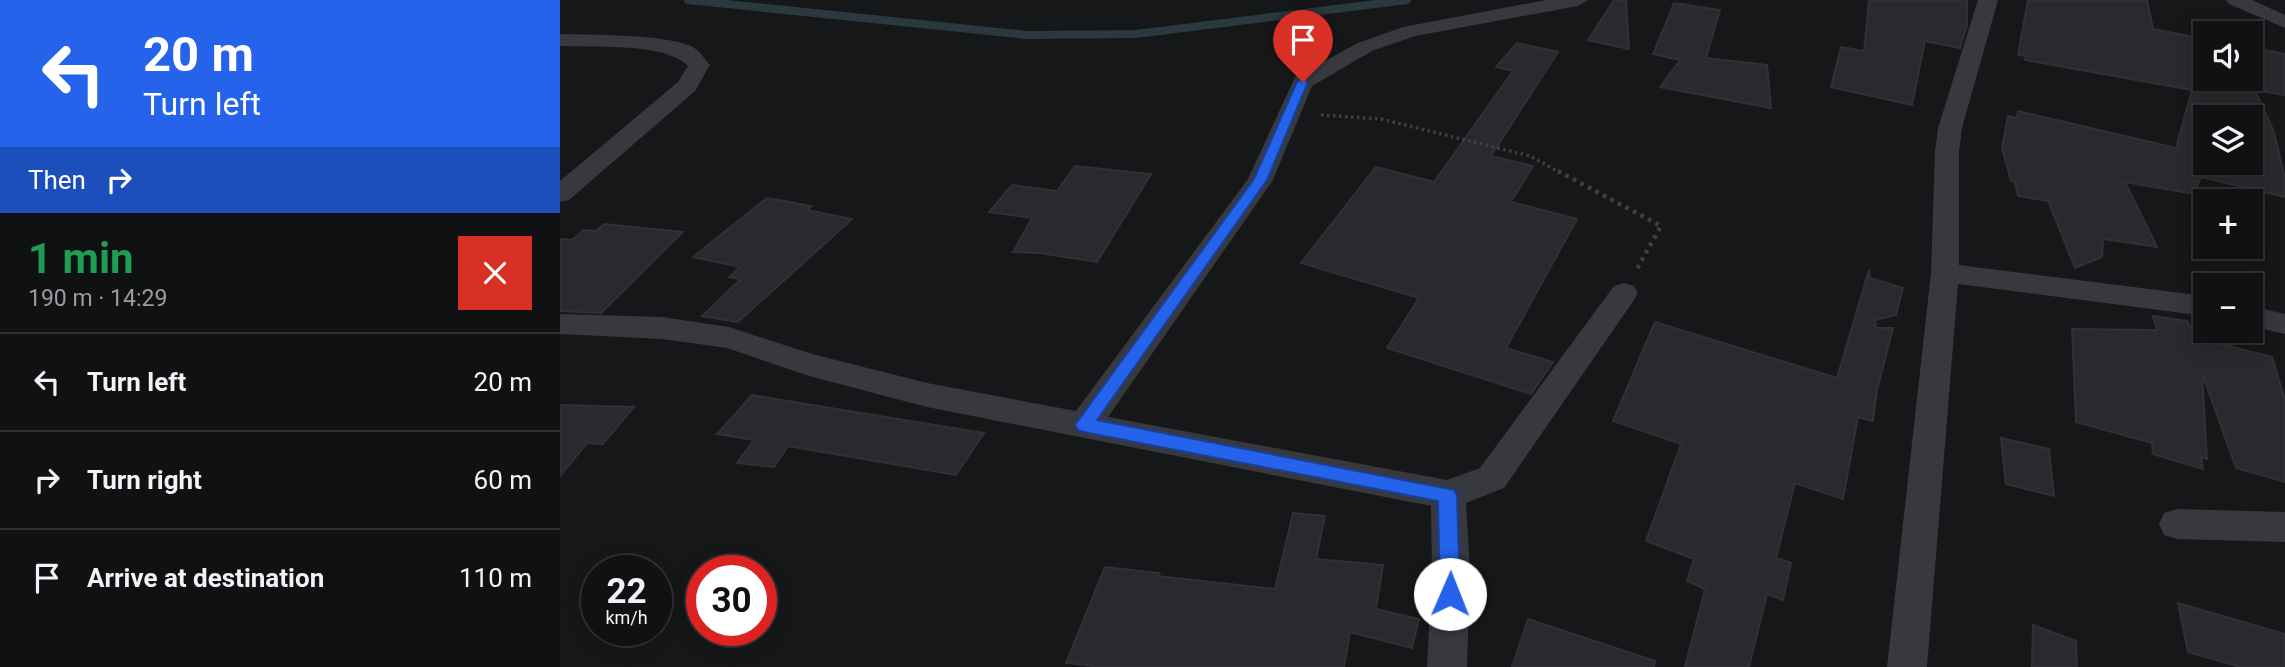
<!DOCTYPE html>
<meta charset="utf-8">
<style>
:root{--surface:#101113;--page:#1e1f21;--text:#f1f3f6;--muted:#9c9da0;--line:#303133}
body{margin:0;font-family:Roboto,sans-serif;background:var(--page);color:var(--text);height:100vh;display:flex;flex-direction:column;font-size:26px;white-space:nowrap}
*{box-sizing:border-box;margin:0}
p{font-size:23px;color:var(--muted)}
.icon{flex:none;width:38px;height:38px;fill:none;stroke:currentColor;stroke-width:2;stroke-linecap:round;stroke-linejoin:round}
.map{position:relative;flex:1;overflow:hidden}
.drawer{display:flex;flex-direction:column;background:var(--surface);width:560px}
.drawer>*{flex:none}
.banner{background:#2563eb;color:#fff;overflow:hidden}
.controls{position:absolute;left:1633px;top:21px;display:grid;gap:14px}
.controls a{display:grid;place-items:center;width:70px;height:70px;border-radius:0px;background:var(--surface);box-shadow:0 4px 18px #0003,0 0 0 2px var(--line);font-size:35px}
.speed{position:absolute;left:21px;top:555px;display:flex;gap:14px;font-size:35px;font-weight:700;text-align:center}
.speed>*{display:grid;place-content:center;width:91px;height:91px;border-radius:50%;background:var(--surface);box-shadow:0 4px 18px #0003,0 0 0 2px var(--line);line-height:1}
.speed small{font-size:18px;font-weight:400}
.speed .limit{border:10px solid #d22;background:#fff;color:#111}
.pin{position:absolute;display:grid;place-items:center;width:60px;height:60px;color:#fff;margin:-72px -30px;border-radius:50% 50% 50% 0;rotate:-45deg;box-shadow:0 0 7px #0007}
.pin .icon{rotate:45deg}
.me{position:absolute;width:77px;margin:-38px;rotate:1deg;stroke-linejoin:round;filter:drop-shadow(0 0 5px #0008)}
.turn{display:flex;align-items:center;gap:24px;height:147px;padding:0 28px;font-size:32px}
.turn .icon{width:91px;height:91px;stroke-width:2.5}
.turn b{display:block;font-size:49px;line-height:60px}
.then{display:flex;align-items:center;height:66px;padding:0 28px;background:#0003;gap:14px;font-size:26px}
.round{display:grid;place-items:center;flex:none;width:74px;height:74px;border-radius:0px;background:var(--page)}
.headline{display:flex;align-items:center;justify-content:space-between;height:119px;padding:0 28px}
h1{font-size:42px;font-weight:700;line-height:52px;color:#1e9e55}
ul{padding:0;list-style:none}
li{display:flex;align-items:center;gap:21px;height:98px;padding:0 28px;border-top:2px solid var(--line)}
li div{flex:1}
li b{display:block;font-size:26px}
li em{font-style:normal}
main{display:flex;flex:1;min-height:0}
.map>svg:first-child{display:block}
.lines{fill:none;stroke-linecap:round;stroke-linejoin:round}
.stream{stroke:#2b383e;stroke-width:8}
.building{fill:#292a2d;stroke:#303135;stroke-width:2;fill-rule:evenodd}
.path-far1{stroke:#3d4045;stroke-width:3.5;stroke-dasharray:2.5 3.5;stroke-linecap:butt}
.path{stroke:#3d4045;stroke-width:4.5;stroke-dasharray:3.5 5;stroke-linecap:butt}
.minor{fill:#37393e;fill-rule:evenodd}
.route{fill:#2563eb;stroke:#184099;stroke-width:2}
</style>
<main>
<section class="drawer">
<div class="banner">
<div class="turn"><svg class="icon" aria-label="left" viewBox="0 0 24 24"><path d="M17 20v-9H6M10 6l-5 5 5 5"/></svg><div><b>20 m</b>Turn left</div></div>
<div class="then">Then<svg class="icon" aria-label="right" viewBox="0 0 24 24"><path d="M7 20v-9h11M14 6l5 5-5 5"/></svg></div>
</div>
<div class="headline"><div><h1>1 min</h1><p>190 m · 14:29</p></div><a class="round" style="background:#d93025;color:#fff"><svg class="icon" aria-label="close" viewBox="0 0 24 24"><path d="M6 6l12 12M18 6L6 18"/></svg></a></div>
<ul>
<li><svg class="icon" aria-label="left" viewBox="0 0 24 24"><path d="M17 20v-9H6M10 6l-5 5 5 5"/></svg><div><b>Turn left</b></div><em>20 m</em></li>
<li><svg class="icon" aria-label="right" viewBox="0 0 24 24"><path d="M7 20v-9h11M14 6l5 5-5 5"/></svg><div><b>Turn right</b></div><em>60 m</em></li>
<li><svg class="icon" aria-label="arrive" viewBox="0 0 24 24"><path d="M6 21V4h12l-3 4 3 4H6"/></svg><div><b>Arrive at destination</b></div><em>110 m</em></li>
</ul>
</section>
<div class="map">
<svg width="1725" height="667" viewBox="0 0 1725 667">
<rect width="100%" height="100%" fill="#161719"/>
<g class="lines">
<path class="stream" d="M128,0L467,35L576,34L847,0"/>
</g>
<path class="building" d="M1054,0H1066L1069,49L1028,40Z
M1309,0H1407V25L1400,48L1365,41L1352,105L1271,87L1281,47L1304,51Z
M1468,0H1587L1593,29L1645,39V79H1690V47L1725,54V95L1695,90L1714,132L1725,179V197L1641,177L1634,194L1565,182L1597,247L1543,239L1542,257L1515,268L1488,201L1458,196L1455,182L1451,181L1442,148L1448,116L1457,118L1458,111L1616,148L1632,90L1465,60L1466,56L1458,55ZM1645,117H1690V163H1645Z
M1114,3L1160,10L1146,58L1207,65L1211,108L1100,87L1120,60L1093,54Z
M957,43L998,52L931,156L973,166L951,202L1017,219L946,348L993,362L971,394L827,348L859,298L741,263L816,167L874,182L953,71L936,67Z
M515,166L591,174L537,262L480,253L453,252L472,218L429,212L452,185L497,191Z
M207,198L252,206L247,210L292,219L178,322L142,316L181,279L169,277L180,267L133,257Z
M44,224L123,232L41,313L0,311V239L12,240L24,230L36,231Z
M1309,270L1310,278L1343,288L1336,315L1315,320L1316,328H1333L1317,390L1313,421L1298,417L1283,499L1235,483L1216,558L1231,563L1223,600L1207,594L1189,667H1125L1145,589L1127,581L1134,559L1086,541L1121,444L1053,421L1095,322L1277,378Z
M1593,316L1627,321L1638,338L1712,357L1725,400V482L1676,468L1642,373L1647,459L1641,457L1643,469L1593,454L1592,443L1516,422L1512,329L1597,330Z
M192,395L381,426L424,433L396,475L228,446L214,467L177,463L194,440L157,434Z
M0,405L74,407L43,444L27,443L0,476Z
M1441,438L1489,449L1494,496L1446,484Z
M733,513L765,516L756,559L823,565L816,609L859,619L852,648L790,632L784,667H542L506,663L545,567L599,573L597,576L715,589Z
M1618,603L1725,634V667H1680L1628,652Z
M968,619L1095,661L1094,667H952Z
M1473,625L1516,641L1517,667H1472Z"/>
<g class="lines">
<path class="path-far1" d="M761,115L821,119L970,156L1001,173"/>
<path class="path" d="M998,171L1101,226L1077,269"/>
<path class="minor" d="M986,0H1028L1018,6L855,36L812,51L752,86L713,180L548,417L887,480L920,468L1054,286L1064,283L1074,286L1078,293L1074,300L944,488L906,503L910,570L907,667H867L872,570L871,506L367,407L249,376L167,348L102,339L0,334V314L102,317L169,327L252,354L367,383L516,411L688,179L735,77L798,43L843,27Z
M1418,0H1438L1402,128L1399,152V265L1645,296V316L1398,284L1367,667H1327L1371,273L1375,152L1378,128Z
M1666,0H1692L1725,15V28L1669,4Z
M0,34C33,35 102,34 131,46C138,49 145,59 150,65L135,91L9,200L0,202V181L118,82L128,66C105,42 33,48 0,46Z
M1690,306L1725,314V334L1690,326Z
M1617,509L1725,512V542L1617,539L1604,535L1599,524L1604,513Z"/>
</g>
<path class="route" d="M743,78L748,82L707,180L537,420L894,490L897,495L900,594L897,600L890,603L883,600L880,594L878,501L524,432L518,430L515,425L694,179L737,82Z"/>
</svg>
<div class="controls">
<a><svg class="icon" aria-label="sound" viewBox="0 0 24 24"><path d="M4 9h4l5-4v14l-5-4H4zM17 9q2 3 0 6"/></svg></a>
<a><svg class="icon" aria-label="layers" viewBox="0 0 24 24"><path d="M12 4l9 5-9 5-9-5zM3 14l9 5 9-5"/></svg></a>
<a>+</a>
<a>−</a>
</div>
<div class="speed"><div>22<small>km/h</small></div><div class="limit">30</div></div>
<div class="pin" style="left:743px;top:82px;background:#d93025"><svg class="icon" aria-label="arrive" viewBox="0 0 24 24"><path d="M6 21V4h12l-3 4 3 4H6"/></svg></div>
<svg class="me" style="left:890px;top:594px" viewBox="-20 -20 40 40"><circle r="19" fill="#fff"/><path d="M0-13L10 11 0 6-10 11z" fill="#2563eb"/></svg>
</div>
</main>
